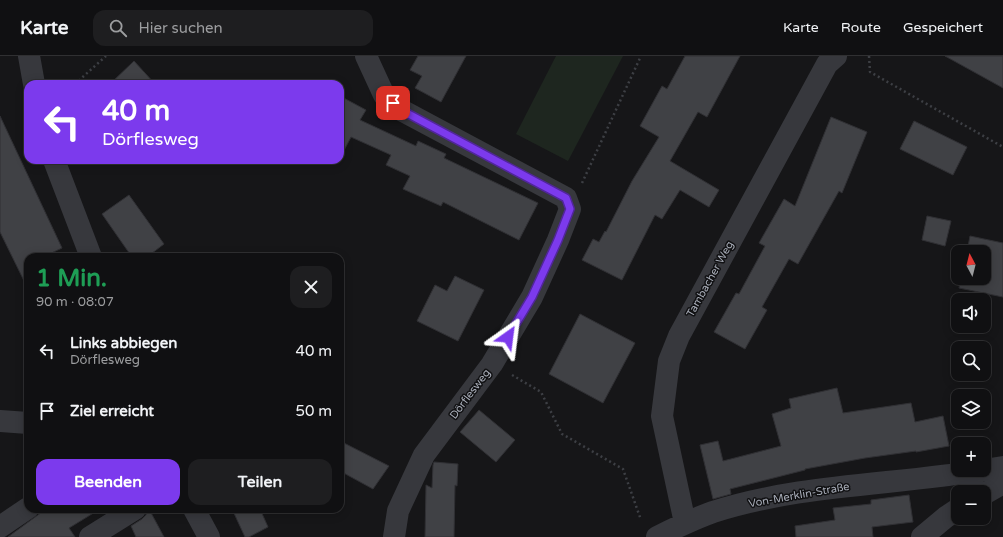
<!DOCTYPE html>
<html lang="de">
<meta charset="utf-8">
<style>
:root{--surface:#101012;--page:#1e1e20;--text:#f1f3f6;--muted:#9c9d9f;--line:#303032;--accent:#7c3aed}
body{margin:0;font-family:"Varela Round",sans-serif;background:var(--page);color:var(--text);height:100vh;display:flex;flex-direction:column;font-size:15px;white-space:nowrap}
*{box-sizing:border-box;margin:0}
p{font-size:13px;color:var(--muted)}
.icon{flex:none;width:22px;height:22px;fill:none;stroke:currentColor;stroke-width:2;stroke-linecap:round;stroke-linejoin:round}
.map{position:relative;flex:1;overflow:hidden}
.drawer{position:absolute;left:24px;top:197px;width:320px;height:260px;display:flex;flex-direction:column;background:var(--surface);border-radius:12px;box-shadow:0 2px 10px #0003,0 0 0 1px var(--line)}
.drawer>*{flex:none}
.guide{position:absolute;left:24px;top:24px;width:320px;height:84px;border-radius:12px;box-shadow:0 2px 10px #0003,0 0 0 1px var(--line);background:#7c3aed;color:#fff;overflow:hidden}
.needle{width:26px;rotate:353deg}
.tools{position:absolute;left:951px;top:189px;display:grid;gap:8px}
.tools a{display:grid;place-items:center;width:40px;height:40px;border-radius:8px;background:var(--surface);box-shadow:0 2px 10px #0003,0 0 0 1px var(--line);font-size:20px}
.pin{position:absolute;display:grid;place-items:center;width:34px;height:34px;color:#fff;margin:-17px;border-radius:8px;box-shadow:0 2px 6px #0006}
.me{position:absolute;width:44px;margin:-22px;rotate:31deg;stroke-linejoin:round;filter:drop-shadow(0 0 3px #0008)}
.turn{display:flex;align-items:center;gap:14px;height:84px;padding:0 12px;font-size:18px}
.turn .icon{width:52px;height:52px;stroke-width:2.5}
.turn b{display:block;font-size:28px;line-height:34px}
.round{display:grid;place-items:center;flex:none;width:42px;height:42px;border-radius:12px;background:var(--page)}
.overview{display:flex;align-items:center;justify-content:space-between;height:68px;padding:0 12px}
h1{font-size:24px;font-weight:700;line-height:30px;color:#1e9e55}
.cta{display:flex;gap:8px;margin-top:auto;padding:8px 12px}
.cta a{flex:1;height:46px;border-radius:12px;background:var(--accent);color:#fff;font-size:16px;font-weight:700;line-height:46px;text-align:center}
.cta a+a{background:var(--page);color:var(--text)}
ul{padding:0;list-style:none}
li{display:flex;align-items:center;gap:12px;height:60px;padding:0 12px}
li div{flex:1}
li b{display:block;font-size:15px}
li em{font-style:normal}
header{display:flex;align-items:center;gap:24px;box-sizing:border-box;height:56px;padding:0 20px;background:var(--surface);border-bottom:1px solid var(--line)}
header strong{font-size:19px}
nav{display:flex;gap:22px;margin-inline-start:auto;font-size:14px}
.search{width:280px;height:36px;background:var(--page);display:flex;align-items:center;gap:10px;box-sizing:border-box;padding:0 14px;border-radius:12px;color:var(--muted);font-size:15px}
.map>svg:first-child{display:block}
.garden{fill:#1e261f}
.building{fill:#404145;stroke:#303034}
.lines{fill:none;stroke-linecap:round;stroke-linejoin:round}
.path{stroke:#3d3f44;stroke-width:2.5;stroke-dasharray:2 3;stroke-linecap:butt}
.minor{stroke:#37383d;stroke-width:22}
.route-casing{stroke:#51269a;stroke-width:10}
.route{stroke:#7c3aed;stroke-width:7}
.labels{text-anchor:middle;dominant-baseline:central;stroke-width:3;stroke-linejoin:round;paint-order:stroke}
.street-label{font-size:11px;fill:#a8adb8;stroke:#111113}
</style>
<header>
<strong>Karte</strong>
<div class="search"><svg class="icon" aria-label="search" viewBox="0 0 24 24"><circle cx="10" cy="10" r="6"/><path d="M15 15l6 6"/></svg>Hier suchen</div>
<nav><a>Karte</a><a>Route</a><a>Gespeichert</a></nav>
</header>
<div class="map">
<svg width="1003" height="481" viewBox="0 0 1003 481">
<rect width="100%" height="100%" fill="#161618"/>
<path class="garden" d="M556,0H623L568,105L516,78Z"/>
<path class="building" d="M418,0H466L441,46L415,32L422,20L410,14Z
M685,0H740L707,61L698,56L670,105L719,134L709,151L680,134L662,163L655,159L622,224L582,204L593,183L599,186L605,175L606,176L632,125L659,81L640,70L662,30L667,33Z
M945,0H1003V32Z
M134,5L155,28H110Z
M340,40L366,54L360,64L416,90L418,85L446,98L444,102L538,147L519,184L443,146L441,150L403,133L410,120L386,109L391,99L351,81L340,102Z
M0,60L62,192L43,201H28V233L0,176Z
M831,61L867,76L842,137L839,135L798,208L789,203L762,251L767,254L745,293L714,276L736,237L739,238L765,190L759,187L784,143L795,150Z
M914,65L967,91L953,119L900,93Z
M129,139L164,188L147,201H132L102,158Z
M927,160L951,165L945,190L922,184Z
M970,180L1003,187V241L959,232L961,222H984V196H967Z
M455,220L484,234L458,285L417,265L435,229L447,235Z
M580,258L635,287L603,347L549,318Z
M837,332L843,357L911,347L915,366L943,360L949,390L916,396V395L865,402L805,413V414L730,433L731,438L713,443L700,389L718,385L723,405L781,390L772,358L791,352L789,343Z
M479,354L515,384L496,406L460,376Z
M340,385L389,410L373,433L340,415Z
M434,406L458,408L457,430L455,429L454,481H425L426,429L432,432L433,409Z
M909,439L913,466L872,471L873,481H796L795,470L835,464L833,452L871,448V444Z
M46,453H100L69,472L75,481H8Z
M147,453H149L164,481H136L131,470L142,463L146,459Z
M232,453H260L268,471L249,481H245Z"/>
<g class="lines">
<path class="path" d="M869,0L870,16L1003,91
M75,28L106,0
M582,127L641,0
M512,319L541,336L562,378L623,413L641,464"/>
<path class="minor" d="M29,0L34,28
M366,0L384,39L403,55L566,142L570,153L558,184L532,241L492,308L424,399L398,455L394,481
M54,104L91,201
M0,365L28,367
M984,414L1003,411
M966,417C972,422 976,428 971,436
M984,438L1003,427
M194,453L209,481
M685,467L662,360L669,305L679,280L827,8L836,0
M0,471L28,452
M90,481L135,453
M657,481C675,472 693,463 713,456C800,428 894,429 984,414
M922,481L946,461L958,453"/>
</g>
<g class="lines">
<defs>
<path id="route" d="M393,47L403,55L566,142L570,153L558,184L532,241L508,281"/>
</defs>
<use href="#route" class="route-casing"/>
<use href="#route" class="route"/>
</g>
<g class="labels">
<g class="street-label">
<text transform="translate(710 223) rotate(-61)">Tambacher Weg</text>
<text transform="translate(470 338) rotate(-53)">Dörflesweg</text>
<text transform="translate(799 439) rotate(-10)">Von-Merklin-Straße</text>
</g>
</g>
</svg>
<div class="tools">
<a><svg class="needle" viewBox="-14 -14 28 28"><path d="M0-13l5 13h-10z" fill="#e53935"/><path d="M0 13l5-13h-10z" fill="#9c9d9f"/></svg></a>
<a><svg class="icon" aria-label="sound" viewBox="0 0 24 24"><path d="M4 9h4l5-4v14l-5-4H4zM17 9q2 3 0 6"/></svg></a>
<a><svg class="icon" aria-label="search" viewBox="0 0 24 24"><circle cx="10" cy="10" r="6"/><path d="M15 15l6 6"/></svg></a>
<a><svg class="icon" aria-label="layers" viewBox="0 0 24 24"><path d="M12 4l9 5-9 5-9-5zM3 14l9 5 9-5"/></svg></a>
<a>+</a>
<a>−</a>
</div>
<div class="pin" style="left:393px;top:47px;background:#d93025"><svg class="icon" aria-label="arrive" viewBox="0 0 24 24"><path d="M6 21V4h12l-3 4 3 4H6"/></svg></div>
<svg class="me" style="left:508px;top:281px" viewBox="-20 -20 40 40"><path d="M0-17L14 15 0 8-14 15z" fill="#7c3aed" stroke="#fff" stroke-width="4"/></svg>
<div class="guide">
<div class="turn"><svg class="icon" aria-label="left" viewBox="0 0 24 24"><path d="M17 20v-9H6M10 6l-5 5 5 5"/></svg><div><b>40 m</b>Dörflesweg</div></div>
</div>
<section class="drawer">
<div class="overview"><div><h1>1 Min.</h1><p>90 m · 08:07</p></div><a class="round"><svg class="icon" aria-label="close" viewBox="0 0 24 24"><path d="M6 6l12 12M18 6L6 18"/></svg></a></div>
<ul>
<li><svg class="icon" aria-label="left" viewBox="0 0 24 24"><path d="M17 20v-9H6M10 6l-5 5 5 5"/></svg><div><b>Links abbiegen</b><p>Dörflesweg</p></div><em>40 m</em></li>
<li><svg class="icon" aria-label="arrive" viewBox="0 0 24 24"><path d="M6 21V4h12l-3 4 3 4H6"/></svg><div><b>Ziel erreicht</b></div><em>50 m</em></li>
</ul>
<div class="cta"><a>Beenden</a><a>Teilen</a></div>
</section>
</div>
